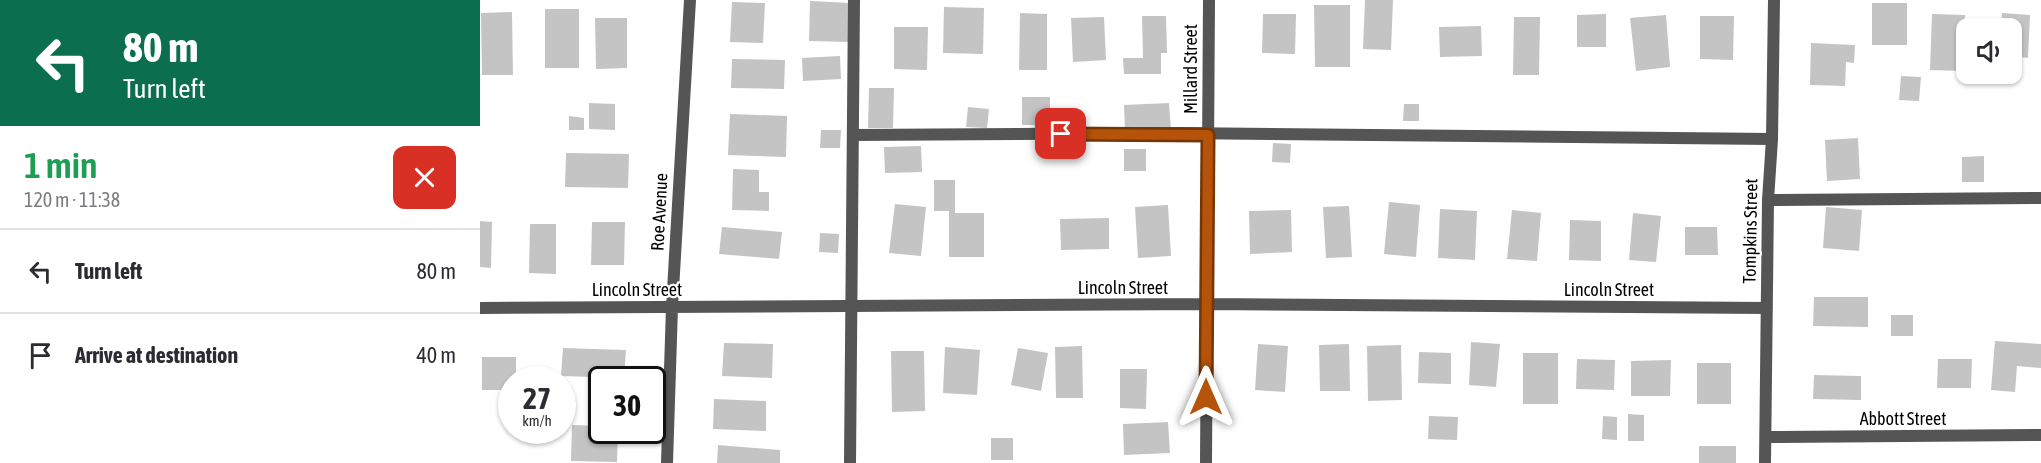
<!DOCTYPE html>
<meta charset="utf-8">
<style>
:root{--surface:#fff;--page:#f7f7f7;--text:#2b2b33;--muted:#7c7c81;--line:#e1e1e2}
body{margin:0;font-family:"Asap Condensed",sans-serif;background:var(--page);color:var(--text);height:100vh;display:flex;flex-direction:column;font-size:22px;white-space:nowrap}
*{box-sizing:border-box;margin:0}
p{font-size:20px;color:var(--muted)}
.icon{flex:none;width:33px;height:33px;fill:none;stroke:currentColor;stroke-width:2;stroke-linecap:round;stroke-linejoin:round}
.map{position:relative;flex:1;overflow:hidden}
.details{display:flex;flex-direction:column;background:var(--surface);width:480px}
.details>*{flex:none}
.banner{background:#0b6e4f;color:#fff;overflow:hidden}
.tools{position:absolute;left:1476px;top:18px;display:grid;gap:12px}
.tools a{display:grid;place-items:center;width:66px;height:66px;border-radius:12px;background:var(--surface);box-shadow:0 2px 4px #0004;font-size:30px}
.speed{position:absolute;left:18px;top:366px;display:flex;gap:12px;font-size:30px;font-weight:700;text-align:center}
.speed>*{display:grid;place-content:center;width:78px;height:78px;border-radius:50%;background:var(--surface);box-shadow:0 2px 4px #0004;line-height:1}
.speed small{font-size:15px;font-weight:400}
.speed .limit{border:3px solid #111;border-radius:9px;background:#fff;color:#111}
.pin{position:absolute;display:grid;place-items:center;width:51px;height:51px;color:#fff;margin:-26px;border-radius:12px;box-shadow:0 3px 9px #0006}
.me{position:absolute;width:66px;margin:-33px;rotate:0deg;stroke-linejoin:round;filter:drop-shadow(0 0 4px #0008)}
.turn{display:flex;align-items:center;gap:21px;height:126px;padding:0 24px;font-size:27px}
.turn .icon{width:78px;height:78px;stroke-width:2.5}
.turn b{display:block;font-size:42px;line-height:51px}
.round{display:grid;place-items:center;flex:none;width:63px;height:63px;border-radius:12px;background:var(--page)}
.headline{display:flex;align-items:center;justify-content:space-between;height:102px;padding:0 24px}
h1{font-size:36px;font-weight:600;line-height:45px;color:#1e9e55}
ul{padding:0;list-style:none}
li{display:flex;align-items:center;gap:18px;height:84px;padding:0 24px;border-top:2px solid var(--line)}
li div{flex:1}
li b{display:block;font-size:22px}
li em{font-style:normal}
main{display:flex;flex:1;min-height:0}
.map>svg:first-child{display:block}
.building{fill:#c4c4c4}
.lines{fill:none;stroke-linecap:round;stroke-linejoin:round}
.service{stroke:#555;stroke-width:12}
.minor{stroke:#555;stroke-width:12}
.route-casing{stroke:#753606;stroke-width:15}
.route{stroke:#b45309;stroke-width:10}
.labels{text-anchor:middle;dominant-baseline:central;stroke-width:4.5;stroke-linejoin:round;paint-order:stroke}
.street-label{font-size:18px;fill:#000;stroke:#fff}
</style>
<main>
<section class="details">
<div class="banner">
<div class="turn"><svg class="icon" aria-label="left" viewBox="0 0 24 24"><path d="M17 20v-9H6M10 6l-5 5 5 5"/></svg><div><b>80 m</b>Turn left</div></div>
</div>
<div class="headline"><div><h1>1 min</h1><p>120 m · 11:38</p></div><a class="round" style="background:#d93025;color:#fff"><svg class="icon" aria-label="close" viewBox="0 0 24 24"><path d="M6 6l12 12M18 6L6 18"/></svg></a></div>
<ul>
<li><svg class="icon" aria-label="left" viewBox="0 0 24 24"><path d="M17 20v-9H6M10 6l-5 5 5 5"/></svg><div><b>Turn left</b></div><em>80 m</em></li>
<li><svg class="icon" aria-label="arrive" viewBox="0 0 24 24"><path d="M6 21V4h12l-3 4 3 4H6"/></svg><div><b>Arrive at destination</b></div><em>40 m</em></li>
</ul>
</section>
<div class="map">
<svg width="1561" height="463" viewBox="0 0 1561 463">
<rect width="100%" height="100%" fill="#fff"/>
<path class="building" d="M885,0H913L911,50L883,49Z
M330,1L370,3L369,42L329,41Z
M252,2L285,3L283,43L250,42Z
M1392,3H1427V45H1392Z
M834,5H870V67H835Z
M464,7L504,8L503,54L463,53Z
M65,9H99V68H65Z
M32,12L33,75H2L1,13Z
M540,13L567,14V70H539Z
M1522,13L1550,15L1548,58L1532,56V28H1521Z
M783,14H816L815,54L782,53Z
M1126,14V47H1097V15Z
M1452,14L1485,15L1483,71L1450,70Z
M1186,15L1190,67L1156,71L1150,18Z
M662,16H686L687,53H681V74H644L643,58H663Z
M1220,16H1254L1253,60L1220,59Z
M624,17L626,60L593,62L591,18Z
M1034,17H1060L1059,75H1033Z
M115,18H147V68L116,69Z
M1001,26L1002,56L960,57L959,27Z
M414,27H448L447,70L414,69Z
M1331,43L1375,45L1374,63L1366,62L1365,86L1330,85Z
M360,56L361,79L323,81L322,58Z
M252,59L305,60L304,89L251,88Z
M1421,76L1441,77L1439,101L1419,100Z
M389,88H414L413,128H388Z
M542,97H570V125H542Z
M109,103L135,104V130L109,129Z
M689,103L691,130L645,132L644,105Z
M924,104H939V121H923Z
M488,107L509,109L507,128L486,127Z
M250,114L307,116L306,157L248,155Z
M89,116L104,118V130H89Z
M341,130H361L360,148H340Z
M1378,138L1380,179L1347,181L1345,140Z
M793,143L811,144L810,163L792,162Z
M441,146L442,172L405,173L404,147Z
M644,149H666V171H644Z
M86,153L149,154L148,188L85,187Z
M1504,156V182H1482V157Z
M253,169L279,170V192H289V211L252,210Z
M454,180H475V213H504V257H469V211H454Z
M909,202L940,205L936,257L904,254Z
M415,204L446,207L441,256L409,253Z
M688,205L691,256L658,258L655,207Z
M869,206L872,257L846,258L843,207Z
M1346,207L1382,210L1379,251L1343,248Z
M960,209L997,211L995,260L958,258Z
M811,210L812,252L770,254L769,211Z
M1032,210L1061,213L1057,261L1027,259Z
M1153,213L1181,216L1176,262L1149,260Z
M629,218V249L581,250L580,219Z
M1090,220L1121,221V261L1089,260Z
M0,221L12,222L11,268L0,267Z
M112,222H145L144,265H111Z
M50,224H76V274L49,273Z
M242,227L302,232L299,259L239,254Z
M1205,227H1237L1238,255H1205Z
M340,233L359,234L358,253L339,252Z
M1334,297H1388V327L1333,326Z
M1411,315H1433V336H1411Z
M1515,341L1561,344V368L1537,366L1535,392L1511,390Z
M991,342L1020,344L1016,387L989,385Z
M244,343L293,344L292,378L242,376Z
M778,344L808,346L805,392L775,390Z
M869,344L870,391H840L839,345Z
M921,345L922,400L888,401L887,346Z
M602,346L603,398H576L575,347Z
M465,347L500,350L497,395L463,393Z
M83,348L146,350L144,378L81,376Z
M538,348L568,353L561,391L531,385Z
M411,351H444L445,411L412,412Z
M939,352L971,353V384L938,383Z
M1043,353H1078V404H1043Z
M2,357H36V380H32V390H2Z
M1097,359L1135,360L1134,390L1096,389Z
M1458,359H1492L1491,388H1457Z
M1191,360L1190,396H1151V361Z
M1217,363H1251V404H1217Z
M640,369H667L666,409L640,408Z
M1334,375L1381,376V400L1333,399Z
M234,399L286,401V431L233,429Z
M1148,414L1164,415V441H1148Z
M949,416L978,417L977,440L948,439Z
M1123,416L1137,417V440L1122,439Z
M688,422L690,453L644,455L643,424Z
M92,425L122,426V430H138L137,462L91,461Z
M511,438H533V460H511Z
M238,445L300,450V463H237Z
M1219,446H1256V463H1219Z"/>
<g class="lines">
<path class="service" d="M373,135L697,133L1292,139
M1288,200L1561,198
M370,463L374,0"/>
<path class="minor" d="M0,308L727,304L1287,308
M1286,437L1561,435
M187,463L192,307L210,0
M726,463L729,0
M1285,463L1288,200L1292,139L1294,0"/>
</g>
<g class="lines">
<defs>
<path id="route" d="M581,134L728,135L726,397"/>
</defs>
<use href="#route" class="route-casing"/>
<use href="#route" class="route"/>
</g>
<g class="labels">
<g class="street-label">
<text transform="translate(710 69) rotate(-90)">Millard Street</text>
<text transform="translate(179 212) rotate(-87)">Roe Avenue</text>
<text transform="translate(1270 231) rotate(-89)">Tompkins Street</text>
<text x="643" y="287">Lincoln Street</text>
<text x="157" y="289">Lincoln Street</text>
<text x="1129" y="289">Lincoln Street</text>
<text x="1423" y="418">Abbott Street</text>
</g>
</g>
</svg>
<div class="tools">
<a><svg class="icon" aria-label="sound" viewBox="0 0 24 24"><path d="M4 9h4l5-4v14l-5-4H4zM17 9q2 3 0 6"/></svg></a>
</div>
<div class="speed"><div>27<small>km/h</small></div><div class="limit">30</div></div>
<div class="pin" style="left:581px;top:134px;background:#d93025"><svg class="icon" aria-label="arrive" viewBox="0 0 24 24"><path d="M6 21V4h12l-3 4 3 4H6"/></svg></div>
<svg class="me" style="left:726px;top:397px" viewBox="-20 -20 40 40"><path d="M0-17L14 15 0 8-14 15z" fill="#b45309" stroke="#fff" stroke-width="4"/></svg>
</div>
</main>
